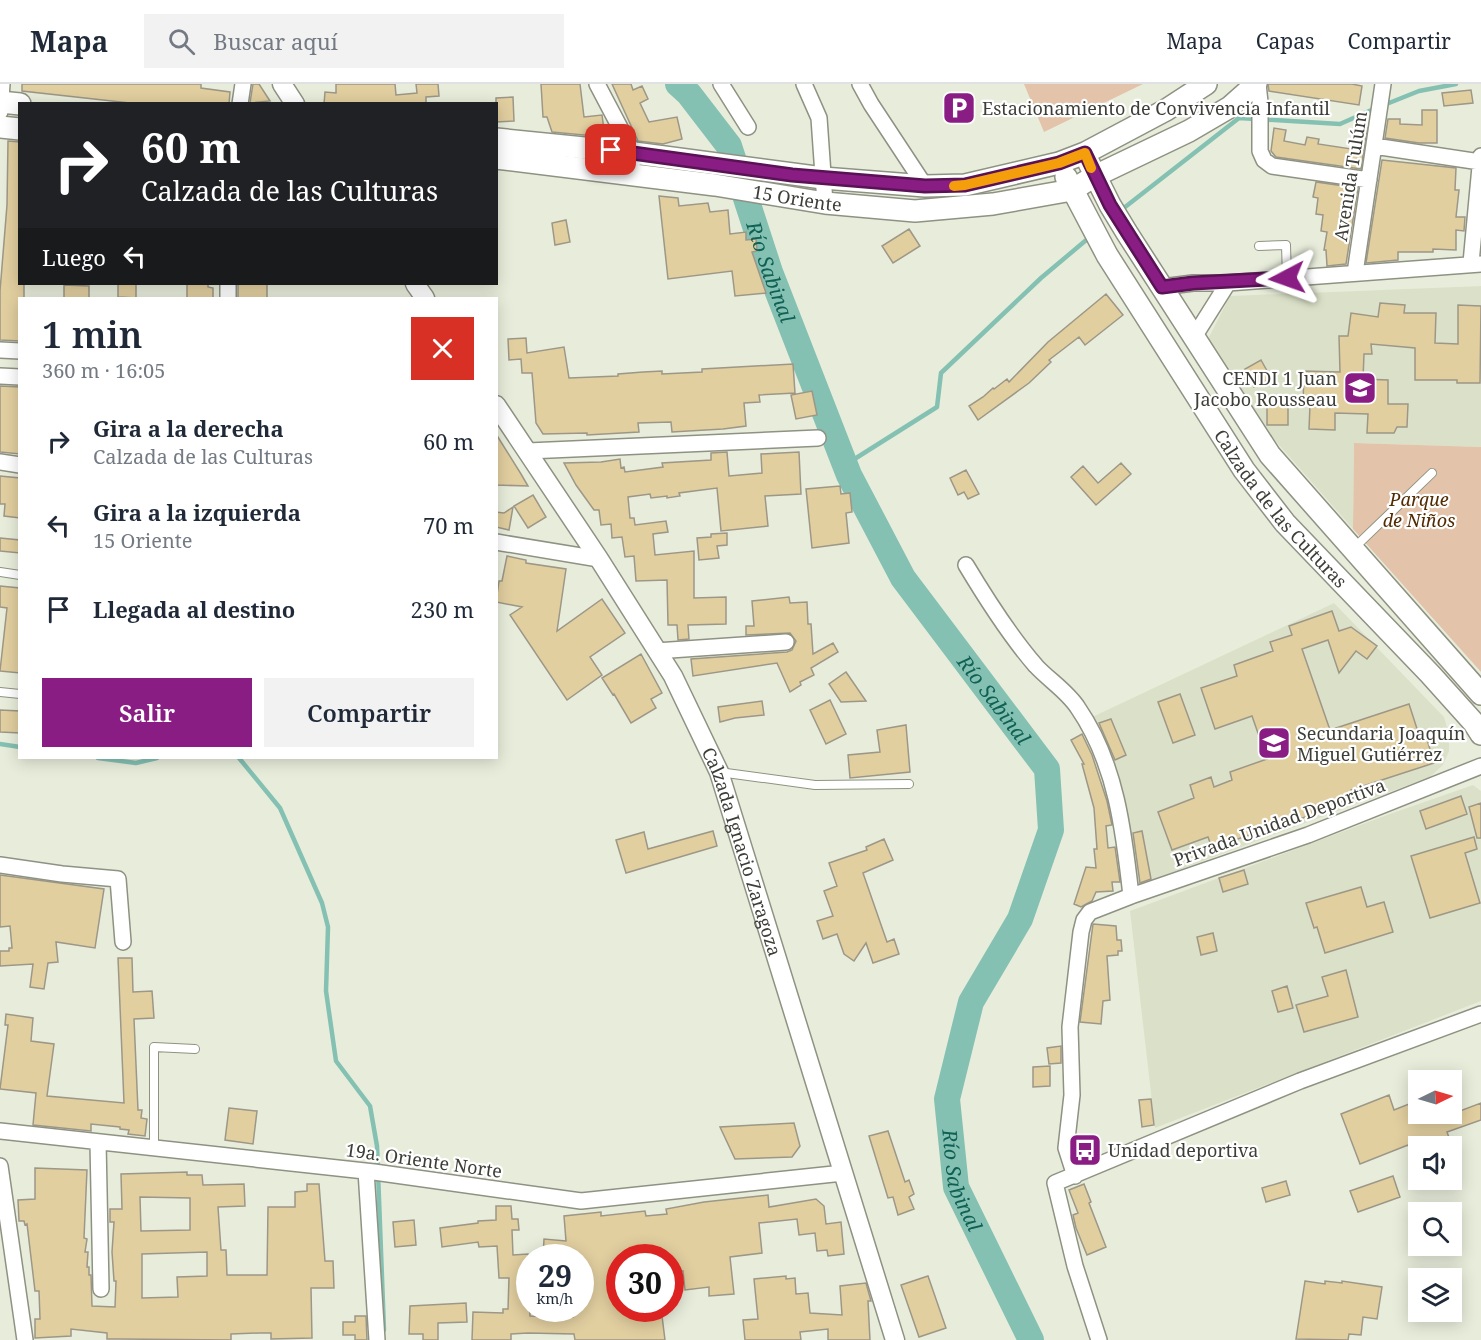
<!DOCTYPE html>
<html lang="es">
<meta charset="utf-8">
<style>
:root{--surface:#fff;--page:#f2f2f3;--text:#1f2937;--muted:#747a83;--line:#e0e1e3;--accent:#891d83}
body{margin:0;font-family:"Noto Serif",serif;background:var(--page);color:var(--text);height:100vh;display:flex;flex-direction:column;font-size:22px;white-space:nowrap}
*{box-sizing:border-box;margin:0}
p{font-size:20px;color:var(--muted)}
.icon{flex:none;width:33px;height:33px;fill:none;stroke:currentColor;stroke-width:2;stroke-linecap:round;stroke-linejoin:round}
.map{position:relative;flex:1;overflow:hidden}
.drawer{position:absolute;left:18px;top:213px;width:480px;height:462px;display:flex;flex-direction:column;background:var(--surface);border-radius:0px;box-shadow:0 3px 15px #0003}
.drawer>*{flex:none}
.top-card{position:absolute;left:18px;top:18px;width:480px;height:183px;border-radius:0px;box-shadow:0 3px 15px #0003;background:#202124;color:#fff;overflow:hidden}
.needle{width:39px;rotate:85deg}
.tools{position:absolute;left:1408px;top:986px;display:grid;gap:12px}
.tools a{display:grid;place-items:center;width:54px;height:54px;border-radius:0px;background:var(--surface);box-shadow:0 3px 15px #0003;font-size:30px}
.speed{position:absolute;left:516px;top:1160px;display:flex;gap:12px;font-size:30px;font-weight:700;text-align:center}
.speed>*{display:grid;place-content:center;width:78px;height:78px;border-radius:50%;background:var(--surface);box-shadow:0 3px 15px #0003;line-height:1}
.speed small{font-size:15px;font-weight:400}
.speed .limit{border:9px solid #d22;background:#fff;color:#111}
.pin{position:absolute;display:grid;place-items:center;width:51px;height:51px;color:#fff;margin:-26px;border-radius:12px;box-shadow:0 3px 9px #0006}
.me{position:absolute;width:66px;margin:-33px;rotate:266deg;stroke-linejoin:round;filter:drop-shadow(0 0 4px #0008)}
.turn{display:flex;align-items:center;gap:21px;height:126px;padding:0 24px;font-size:27px}
.turn .icon{width:78px;height:78px;stroke-width:2.5}
.turn b{display:block;font-size:42px;line-height:51px}
.then{display:flex;align-items:center;height:57px;padding:0 24px;background:#0003;gap:12px;font-size:22px}
.round{display:grid;place-items:center;flex:none;width:63px;height:63px;border-radius:0px;background:var(--page)}
.head{display:flex;align-items:center;justify-content:space-between;height:102px;padding:0 24px}
h1{font-size:36px;font-weight:600;line-height:45px}
.cta{display:flex;gap:12px;margin-top:auto;padding:12px 24px}
.cta a{flex:1;height:69px;border-radius:0px;background:var(--accent);color:#fff;font-size:24px;font-weight:600;line-height:69px;text-align:center}
.cta a+a{background:var(--page);color:var(--text)}
ul{padding:0;list-style:none}
li{display:flex;align-items:center;gap:18px;height:84px;padding:0 24px}
li div{flex:1}
li b{display:block;font-size:22px}
li em{font-style:normal}
header{display:flex;align-items:center;gap:36px;box-sizing:border-box;height:84px;padding:0 30px;background:var(--surface);border-bottom:2px solid var(--line)}
header strong{font-size:28px}
nav{display:flex;gap:33px;margin-inline-start:auto;font-size:21px}
.search{width:420px;height:54px;background:var(--page);display:flex;align-items:center;gap:15px;box-sizing:border-box;padding:0 21px;border-radius:0px;color:var(--muted);font-size:22px}
.map>svg:first-child{display:block}
.built{fill:#dbe1c8}
.green{fill:#e3c3aa}
.lines{fill:none;stroke-linecap:round;stroke-linejoin:round}
.stream{stroke:#84c1b3;stroke-width:4.5}
.river{stroke:#84c1b3;stroke-width:26}
.building{fill:#e2cfa0;stroke:#9d9787;stroke-width:1.5;fill-rule:evenodd}
.service-casing{stroke:#8e9282;stroke-width:10}
.minor-casing{stroke:#8e9282;stroke-width:18}
.tertiary-casing{stroke:#8e9282;stroke-width:21}
.secondary-casing{stroke:#8e9282;stroke-width:24}
.service{stroke:#fff;stroke-width:8}
.minor{stroke:#fff;stroke-width:15}
.tertiary{stroke:#fff;stroke-width:18}
.secondary{stroke:#fff;stroke-width:21}
.route-casing{stroke:#591355;stroke-width:15}
.route{stroke:#891d83;stroke-width:10}
.slow{stroke:#f59e0b;stroke-width:10}
.labels{text-anchor:middle;dominant-baseline:central;stroke-width:4.5;stroke-linejoin:round;paint-order:stroke}
.poi-label{font-size:18px;fill:#3c3e37;stroke:#fff;text-anchor:start}
.street-label{font-size:18px;fill:#3c3e37;stroke:#fff}
.park-label{font-size:18px;font-style:italic;fill:#512a01;stroke:#fff}
.water-label{font-size:20px;font-style:italic;fill:#106154;stroke:#fff}
</style>
<header>
<strong>Mapa</strong>
<div class="search"><svg class="icon" aria-label="search" viewBox="0 0 24 24"><circle cx="10" cy="10" r="6"/><path d="M15 15l6 6"/></svg>Buscar aquí</div>
<nav><a>Mapa</a><a>Capas</a><a>Compartir</a></nav>
</header>
<div class="map">
<svg width="1481" height="1256" viewBox="0 0 1481 1256">
<rect width="100%" height="100%" fill="#e8eddb"/>
<path class="built" d="M1481,202V363L1354,359L1353,445L1272,353L1208,255L1230,212Z
M1334,519L1444,633L1449,650V667L1443,681L1430,693L1135,802L1088,635Z
M1473,701L1481,707V917L1155,1044L1130,827L1387,731Z"/>
<path class="green" d="M1024,0H1143L1044,48Z
M1354,359L1481,363V588L1353,445Z"/>
<g class="lines">
<path class="stream" d="M1384,21L1419,7L1456,0
M1120,127L1239,34L1340,40L1376,24
M845,381L937,323L941,289L1041,194L1091,152
M0,660L20,663
M98,674L136,679L157,674
M239,674L280,724L322,819L328,843L326,907L336,977L370,1022L377,1062L384,1246"/>
<path class="river" id="s1" d="M678,0L689,10L729,62L770,188L849,391L903,494L1047,685L1051,746L1020,835L971,918L947,1015L956,1103L1031,1256"/>
</g>
<path class="building" d="M22,0H201V4L230,8L229,20H139L22,7Z
M253,0H259L270,17L250,19Z
M336,0H395L396,11L417,9L416,0H438L439,12L426,13V20H324L325,8L336,9Z
M541,0H580L584,33L602,31L605,53L552,48L547,33H543Z
M612,0H631L633,6L642,2L648,15L640,19L649,38L677,33L682,55L663,60L638,57Z
M1268,0H1352L1362,2L1359,21L1269,7Z
M1471,6L1473,19L1444,22L1442,9Z
M513,13L514,37L496,38V14Z
M1422,26H1437V59H1419L1385,54L1388,35H1400V40L1422,41Z
M1355,43L1367,44L1361,85L1276,73L1271,67L1274,44L1286,46L1284,57L1305,61L1307,53L1319,55L1318,60L1351,65Z
M8,57L20,58V200H24V214H20V257L0,256V207L7,121Z
M1382,76L1456,84L1455,106H1459L1456,133H1465L1464,147L1456,146V166L1433,165V168H1398V176L1366,179Z
M1316,98L1358,104L1346,180L1327,182L1326,166H1324L1327,148L1321,147L1323,131L1316,130L1318,114L1313,113Z
M659,112L678,114L679,122L708,119L710,128L728,126L730,150L746,148V156L756,155L757,167L752,168L766,209L735,212L732,187L668,195Z
M566,136L570,158L555,161L552,139Z
M909,145L920,162L893,179L882,162Z
M118,200H136V214L118,213Z
M187,200H208V203L213,204V214H187Z
M238,200H267V214H238Z
M64,201L89,202V214H64Z
M1106,210L1123,231L1085,261L1079,253L1049,276L1051,278L1029,299L978,336L969,322L983,313L993,304L994,305L1007,295L1009,298L1048,258Z
M1380,219L1405,221L1404,229H1436L1435,259L1458,260V221L1481,222L1480,299H1457V296H1415V264L1371,260L1372,270H1364L1363,295L1388,296V320H1408L1407,343H1397L1394,349H1367L1368,330L1335,329V346L1309,345L1310,321H1303L1304,287L1340,288L1339,252H1348L1351,229L1378,233Z
M526,254L527,269L564,263L569,294L618,292V290L643,288L662,287V290L702,288V285L793,280L795,309L759,311L760,318L744,319L746,342L723,345L672,348L671,338L638,339L639,348L587,351V349L543,350L536,339L532,289H522L521,275L509,276L508,255Z
M1261,276L1271,294L1254,303L1245,285Z
M0,302L20,303V370L0,368Z
M812,307L817,331L796,335L791,311Z
M1267,319H1288V341H1267Z
M496,350L521,390L528,402L496,401Z
M727,368L729,392L762,389L761,370L799,368L801,410L765,412L768,442L721,447L717,404L679,409L680,412L667,414V412L651,414L650,410L628,413L630,434H634L635,441L666,437L668,448L653,450L655,471L694,467V514L726,513V540L688,541L689,555L678,556L677,541H668L667,496L636,497L634,472L625,473L622,453L612,454L611,440L601,441L599,426H594L576,401L564,379L601,378L620,375L621,384L624,383L625,388L663,383L662,379L711,376V369Z
M1121,379L1131,390L1096,421L1071,393L1083,382L1098,399Z
M966,386L979,410L968,415L964,408L958,411L950,394Z
M0,392L20,394V434L4,432L5,420H0Z
M840,402L841,410L850,409L852,428L846,429L849,459L812,464L806,405Z
M533,411L546,433L528,444L514,422Z
M513,423L509,446L496,443V428L504,429Z
M727,449V461L717,462L719,474L699,476L697,454L711,453V450Z
M0,454L20,456V469L0,467Z
M507,472L526,476V479L566,485L557,547L602,515L625,549L590,573L602,591L567,616L510,531L522,523L496,518L499,497H502Z
M0,502L20,504V589L0,587L7,524L0,523Z
M789,513L790,519L807,518L808,540H811L813,570L833,559L838,568L811,584L814,591L800,598L801,601L790,608L777,579L693,592L691,575L787,568L792,566L796,557L790,549L746,551V542H754L752,517Z
M1332,527L1339,547L1351,543L1377,562L1367,575L1356,567L1339,589L1328,556L1302,565L1330,646L1409,620L1420,654L1426,652L1434,679L1351,706L1353,714L1312,727L1313,730L1290,739L1289,737L1212,764L1208,753L1172,766L1158,728L1194,714L1190,701L1211,693L1214,703L1232,696L1230,688L1267,675L1252,632L1215,645L1201,604L1237,592L1234,581L1273,567L1270,558L1292,551L1289,542Z
M641,570L662,609L651,615L656,624L631,639L614,610L613,611L602,594Z
M846,588L866,617L841,618L829,600Z
M1180,610L1195,651L1173,659L1158,618Z
M830,616L846,650L826,660L810,626Z
M762,617L764,631L735,634L720,638L718,623Z
M0,626L20,627V649L0,648Z
M1111,635L1126,671L1115,676L1099,639Z
M906,641L910,688L850,694L848,671L880,668L877,646Z
M1082,650L1092,671L1107,717L1112,741L1106,742L1108,764L1115,763L1120,798H1112L1113,807L1096,808L1092,817L1081,823L1074,820L1086,783L1096,784L1094,765H1097L1094,724L1082,680H1084L1071,656Z
M1461,712L1467,730L1426,745L1420,727Z
M1481,719V754H1477L1469,723Z
M713,747L717,762L626,789L616,756L644,748L648,765Z
M1142,747L1151,795L1140,799L1133,749Z
M1474,753L1477,765L1465,769L1480,819L1430,834L1411,772Z
M884,755L893,776L863,789L887,858L894,855L899,870L873,879L866,859L854,877L844,870L837,850L823,855L817,837L833,832L824,807L837,802L829,779L867,766L866,763Z
M1244,786L1248,800L1223,808L1219,794Z
M0,791L104,805L95,864L56,858L58,878L48,879L44,905L30,903L33,880L0,882V867H9V864H12L10,842L0,843Z
M1361,803L1367,823L1384,818L1393,848L1325,869L1317,843L1314,844L1306,819Z
M1093,840L1116,842L1117,856H1121L1122,867H1118V871L1107,872L1110,916L1103,917L1101,940L1080,938Z
M1213,849L1217,867L1201,871L1197,853Z
M118,874H132L133,908L152,907L154,934L134,935L138,1026H142L141,1034L147,1035L145,1052L128,1050L129,1046L120,1045V1043L91,1040V1047L33,1041L36,1009L0,1005L8,941H5L6,930L33,934L31,957L54,960L47,1012L124,1019Z
M1346,886L1358,933L1304,948L1296,921L1328,912L1322,893Z
M1287,902L1293,924L1278,928L1272,907Z
M1061,962V979L1049,980L1047,964Z
M1050,982V1002L1033,1003V983Z
M1389,1011L1394,1026L1419,1016V1029H1428L1431,1038L1481,1019V1036L1447,1048L1452,1062H1419V1087L1408,1061L1360,1080L1341,1030Z
M1151,1015L1154,1041L1142,1043L1139,1016Z
M229,1024L257,1027L253,1060L225,1056Z
M794,1039L800,1062L792,1073L735,1075L720,1043Z
M888,1047L905,1098L909,1096L914,1110L909,1113L914,1125L898,1131L893,1113L888,1114L869,1052Z
M35,1084L87,1086L84,1154L87,1155L85,1168H88L87,1183H89V1191H91L92,1222L115,1223L116,1197H114L112,1168L114,1138H110V1125H122L121,1090L187,1088V1091H202L203,1101L244,1100L245,1122L218,1123L221,1166H226L227,1191H267L268,1123H295V1108L307,1107V1100H319L325,1177H333L334,1204H311L312,1254L271,1255V1249H259L231,1250V1256L119,1255H107V1249L71,1245V1252L35,1254V1235H40L39,1207H35L27,1140L25,1141L24,1137H19L18,1116L35,1115ZM140,1113L190,1114V1146L141,1147ZM207,1168V1192L177,1193L178,1213L142,1214V1170Z
M1393,1092L1400,1113L1358,1128L1350,1107Z
M1286,1097L1290,1111L1266,1118L1262,1104Z
M1084,1100L1091,1118L1089,1119L1106,1163L1087,1171L1076,1144L1073,1131L1078,1129L1069,1106Z
M768,1111L769,1123L816,1115L824,1122L826,1140L841,1138L844,1170L828,1172L827,1166L817,1167L815,1149L799,1151L797,1135L759,1139L762,1169L730,1173L734,1210L709,1212V1203L685,1206L683,1187L673,1189L670,1173H620V1224H661L665,1256H575L574,1250L528,1249L511,1250V1256H472L473,1228L503,1229V1225H508L509,1194H499L497,1162L479,1163L478,1158L442,1163L440,1144L478,1139V1137L496,1136V1122H511L512,1135H518L519,1146H512L513,1171L528,1170L530,1232L573,1233L572,1224H580V1173H543L544,1155L566,1157L564,1132L601,1128V1132L645,1127L646,1132L667,1130L666,1125L704,1118Z
M414,1136L416,1161L395,1163L393,1138Z
M786,1192V1195L795,1194L796,1210L808,1209L810,1229L842,1231L840,1202L866,1199L871,1217H868L870,1256H828V1245L800,1248L801,1256H745L743,1236L758,1235L754,1195Z
M928,1192L946,1244L919,1253L901,1201Z
M1305,1197L1325,1200V1197L1342,1199V1197L1382,1203L1377,1235L1363,1233L1361,1251L1349,1250L1348,1256L1296,1255Z
M466,1219L467,1238L438,1239V1256H423V1250H409L410,1222Z
M355,1232H366L367,1256H355V1251H343V1238H355Z"/>
<g class="lines">
<defs>
<path id="service" d="M1259,162L1286,161L1287,194
M1354,464L1432,389
M0,488L20,491
M0,608L20,610
M719,688L815,701L909,700
M154,1064V963L195,965"/>
<path id="minor" d="M597,0L636,74
M721,0L748,43
M804,0L819,34L825,119
M860,0L871,20L925,102
M1258,0L1260,18V67L1264,76L1272,82L1369,96
M240,20L243,0
M0,28L2,0
M1374,62L1480,78
M1471,179L1481,72
M1355,189L1383,0
M1162,203L1193,199H1228L1481,180
M228,214V200
M1194,253L1228,199
M0,266L20,267
M0,292L20,293
M528,367L818,354
M0,378L20,381
M496,458L599,475
M966,481C987,516 1009,551 1036,582C1049,596 1068,608 1078,624C1116,679 1124,748 1131,812
M656,567L786,558
M0,781L62,790L118,795L123,858
M0,1047L374,1088L581,1117L843,1089
M98,1058L101,1205
M0,1082L25,1256
M366,1087L377,1256
M1075,1092L1066,1064L1072,1011L1070,943L1081,848L1084,836L1090,828L1131,812L1308,751L1481,682
M1099,1256L1075,1182L1055,1099L1300,997L1481,930"/>
<g id="tertiary">
<path d="M282,0L295,20"/>
<path d="M415,200L425,214"/>
<path id="s2" d="M496,321L599,475L673,592L719,688L895,1256"/>
</g>
<g id="secondary">
<path d="M0,18L20,20"/>
<path d="M0,43L20,45"/>
<path d="M496,55L634,69L823,94L925,102L965,101L1059,79L1085,69L1166,26L1206,0"/>
<path id="s3" d="M496,74L715,101L825,119L915,127L993,120L1072,106L1095,92L1189,47L1230,23L1256,0"/>
<path d="M1089,79L1110,121L1127,149L1270,371L1481,610"/>
<path id="s4" d="M1066,93L1107,171L1244,386L1285,439L1430,590L1474,639L1481,650"/>
</g>
</defs>
<use href="#service" class="service-casing"/>
<use href="#minor" class="minor-casing"/>
<use href="#tertiary" class="tertiary-casing"/>
<use href="#secondary" class="secondary-casing"/>
<use href="#service" class="service"/>
<use href="#minor" class="minor"/>
<use href="#tertiary" class="tertiary"/>
<use href="#secondary" class="secondary"/>
</g>
<g class="lines">
<defs>
<path id="route" d="M611,66L792,91L925,102L965,101L1059,79L1085,69L1110,121L1162,203L1193,199L1287,194"/>
</defs>
<use href="#route" class="route-casing"/>
<use href="#route" class="route"/>
<path class="slow" d="M954,102L965,101L1059,79L1085,69L1091,84"/>
</g>
<defs>
<symbol id="parking-square" viewBox="-11 -11 22 22"><rect x="-9" y="-9" width="18" height="18" rx="4" fill="#891d83" stroke="#fff"/><path d="M-3.5-5.5H1a3.5 3.5 0 0 1 0 7H-1V5.5H-3.5ZM-1-3.4V-.6H.8a1.4 1.4 0 0 0 0-2.8Z" fill="#fff"/></symbol>
<symbol id="school-square" viewBox="-11 -11 22 22"><rect x="-9" y="-9" width="18" height="18" rx="4" fill="#891d83" stroke="#fff"/><path d="M0-5L7-2L0 1L-7-2ZM-4 1L0 2.5L4 1V4Q0 6-4 4Z" fill="#fff"/></symbol>
<symbol id="bus-square" viewBox="-11 -11 22 22"><rect x="-9" y="-9" width="18" height="18" rx="4" fill="#891d83" stroke="#fff"/><path d="M-5-6H5V4H4V6H2V4H-2V6H-4V4H-5ZM-3.5-4V0h7V-4ZM-3.5 1.2v1.5H-2V1.2ZM2 1.2v1.5H3.5V1.2Z" fill="#fff"/></symbol>
</defs>
<g fill-rule="evenodd">
<use href="#parking-square" x="940" y="5" width="38" height="38"/>
<use href="#school-square" x="1341" y="285" width="38" height="38"/>
<use href="#school-square" x="1255" y="640" width="38" height="38"/>
<use href="#bus-square" x="1066" y="1047" width="38" height="38"/>
</g>
<g class="labels">
<g class="poi-label">
<text x="982" y="24">Estacionamiento de Convivencia Infantil</text>
<text x="1337" y="294" text-anchor="end">CENDI 1 Juan<tspan x="1337" dy="21">Jacobo Rousseau</tspan></text>
<text x="1297" y="649">Secundaria Joaquín<tspan x="1297" dy="21">Miguel Gutiérrez</tspan></text>
<text x="1108" y="1066">Unidad deportiva</text>
</g>
<g class="street-label">
<text transform="translate(1350 92) rotate(-81)">Avenida Tulúm</text>
<text stroke="none"><textPath href="#s3" startOffset="304">15 Oriente</textPath></text>
<text stroke="none"><textPath href="#s4" startOffset="396">Calzada de las Culturas</textPath></text>
<text transform="translate(1279 738) rotate(-20)">Privada Unidad Deportiva</text>
<text stroke="none"><textPath href="#s2" startOffset="513">Calzada Ignacio Zaragoza</textPath></text>
<text transform="translate(424 1076) rotate(8)">19a. Oriente Norte</text>
</g>
<g class="park-label">
<text x="1419" y="415">Parque<tspan x="1419" dy="21">de Niños</tspan></text>
</g>
<g class="water-label">
<text stroke="none"><textPath href="#s1" startOffset="213">Río Sabinal</textPath></text>
<text stroke="none"><textPath href="#s1" startOffset="699">Río Sabinal</textPath></text>
<text stroke="none"><textPath href="#s1" startOffset="1221">Río Sabinal</textPath></text>
</g>
</g>
</svg>
<div class="tools">
<a><svg class="needle" viewBox="-14 -14 28 28"><path d="M0-13l5 13h-10z" fill="#e53935"/><path d="M0 13l5-13h-10z" fill="#747a83"/></svg></a>
<a><svg class="icon" aria-label="sound" viewBox="0 0 24 24"><path d="M4 9h4l5-4v14l-5-4H4zM17 9q2 3 0 6"/></svg></a>
<a><svg class="icon" aria-label="search" viewBox="0 0 24 24"><circle cx="10" cy="10" r="6"/><path d="M15 15l6 6"/></svg></a>
<a><svg class="icon" aria-label="layers" viewBox="0 0 24 24"><path d="M12 4l9 5-9 5-9-5zM3 14l9 5 9-5"/></svg></a>
</div>
<div class="speed"><div>29<small>km/h</small></div><div class="limit">30</div></div>
<div class="pin" style="left:611px;top:66px;background:#d93025"><svg class="icon" aria-label="arrive" viewBox="0 0 24 24"><path d="M6 21V4h12l-3 4 3 4H6"/></svg></div>
<svg class="me" style="left:1287px;top:194px" viewBox="-20 -20 40 40"><path d="M0-17L14 15 0 8-14 15z" fill="#891d83" stroke="#fff" stroke-width="4"/></svg>
<div class="top-card">
<div class="turn"><svg class="icon" aria-label="right" viewBox="0 0 24 24"><path d="M7 20v-9h11M14 6l5 5-5 5"/></svg><div><b>60 m</b>Calzada de las Culturas</div></div>
<div class="then">Luego<svg class="icon" aria-label="left" viewBox="0 0 24 24"><path d="M17 20v-9H6M10 6l-5 5 5 5"/></svg></div>
</div>
<section class="drawer">
<div class="head"><div><h1>1 min</h1><p>360 m · 16:05</p></div><a class="round" style="background:#d93025;color:#fff"><svg class="icon" aria-label="close" viewBox="0 0 24 24"><path d="M6 6l12 12M18 6L6 18"/></svg></a></div>
<ul>
<li><svg class="icon" aria-label="right" viewBox="0 0 24 24"><path d="M7 20v-9h11M14 6l5 5-5 5"/></svg><div><b>Gira a la derecha</b><p>Calzada de las Culturas</p></div><em>60 m</em></li>
<li><svg class="icon" aria-label="left" viewBox="0 0 24 24"><path d="M17 20v-9H6M10 6l-5 5 5 5"/></svg><div><b>Gira a la izquierda</b><p>15 Oriente</p></div><em>70 m</em></li>
<li><svg class="icon" aria-label="arrive" viewBox="0 0 24 24"><path d="M6 21V4h12l-3 4 3 4H6"/></svg><div><b>Llegada al destino</b></div><em>230 m</em></li>
</ul>
<div class="cta"><a>Salir</a><a>Compartir</a></div>
</section>
</div>
